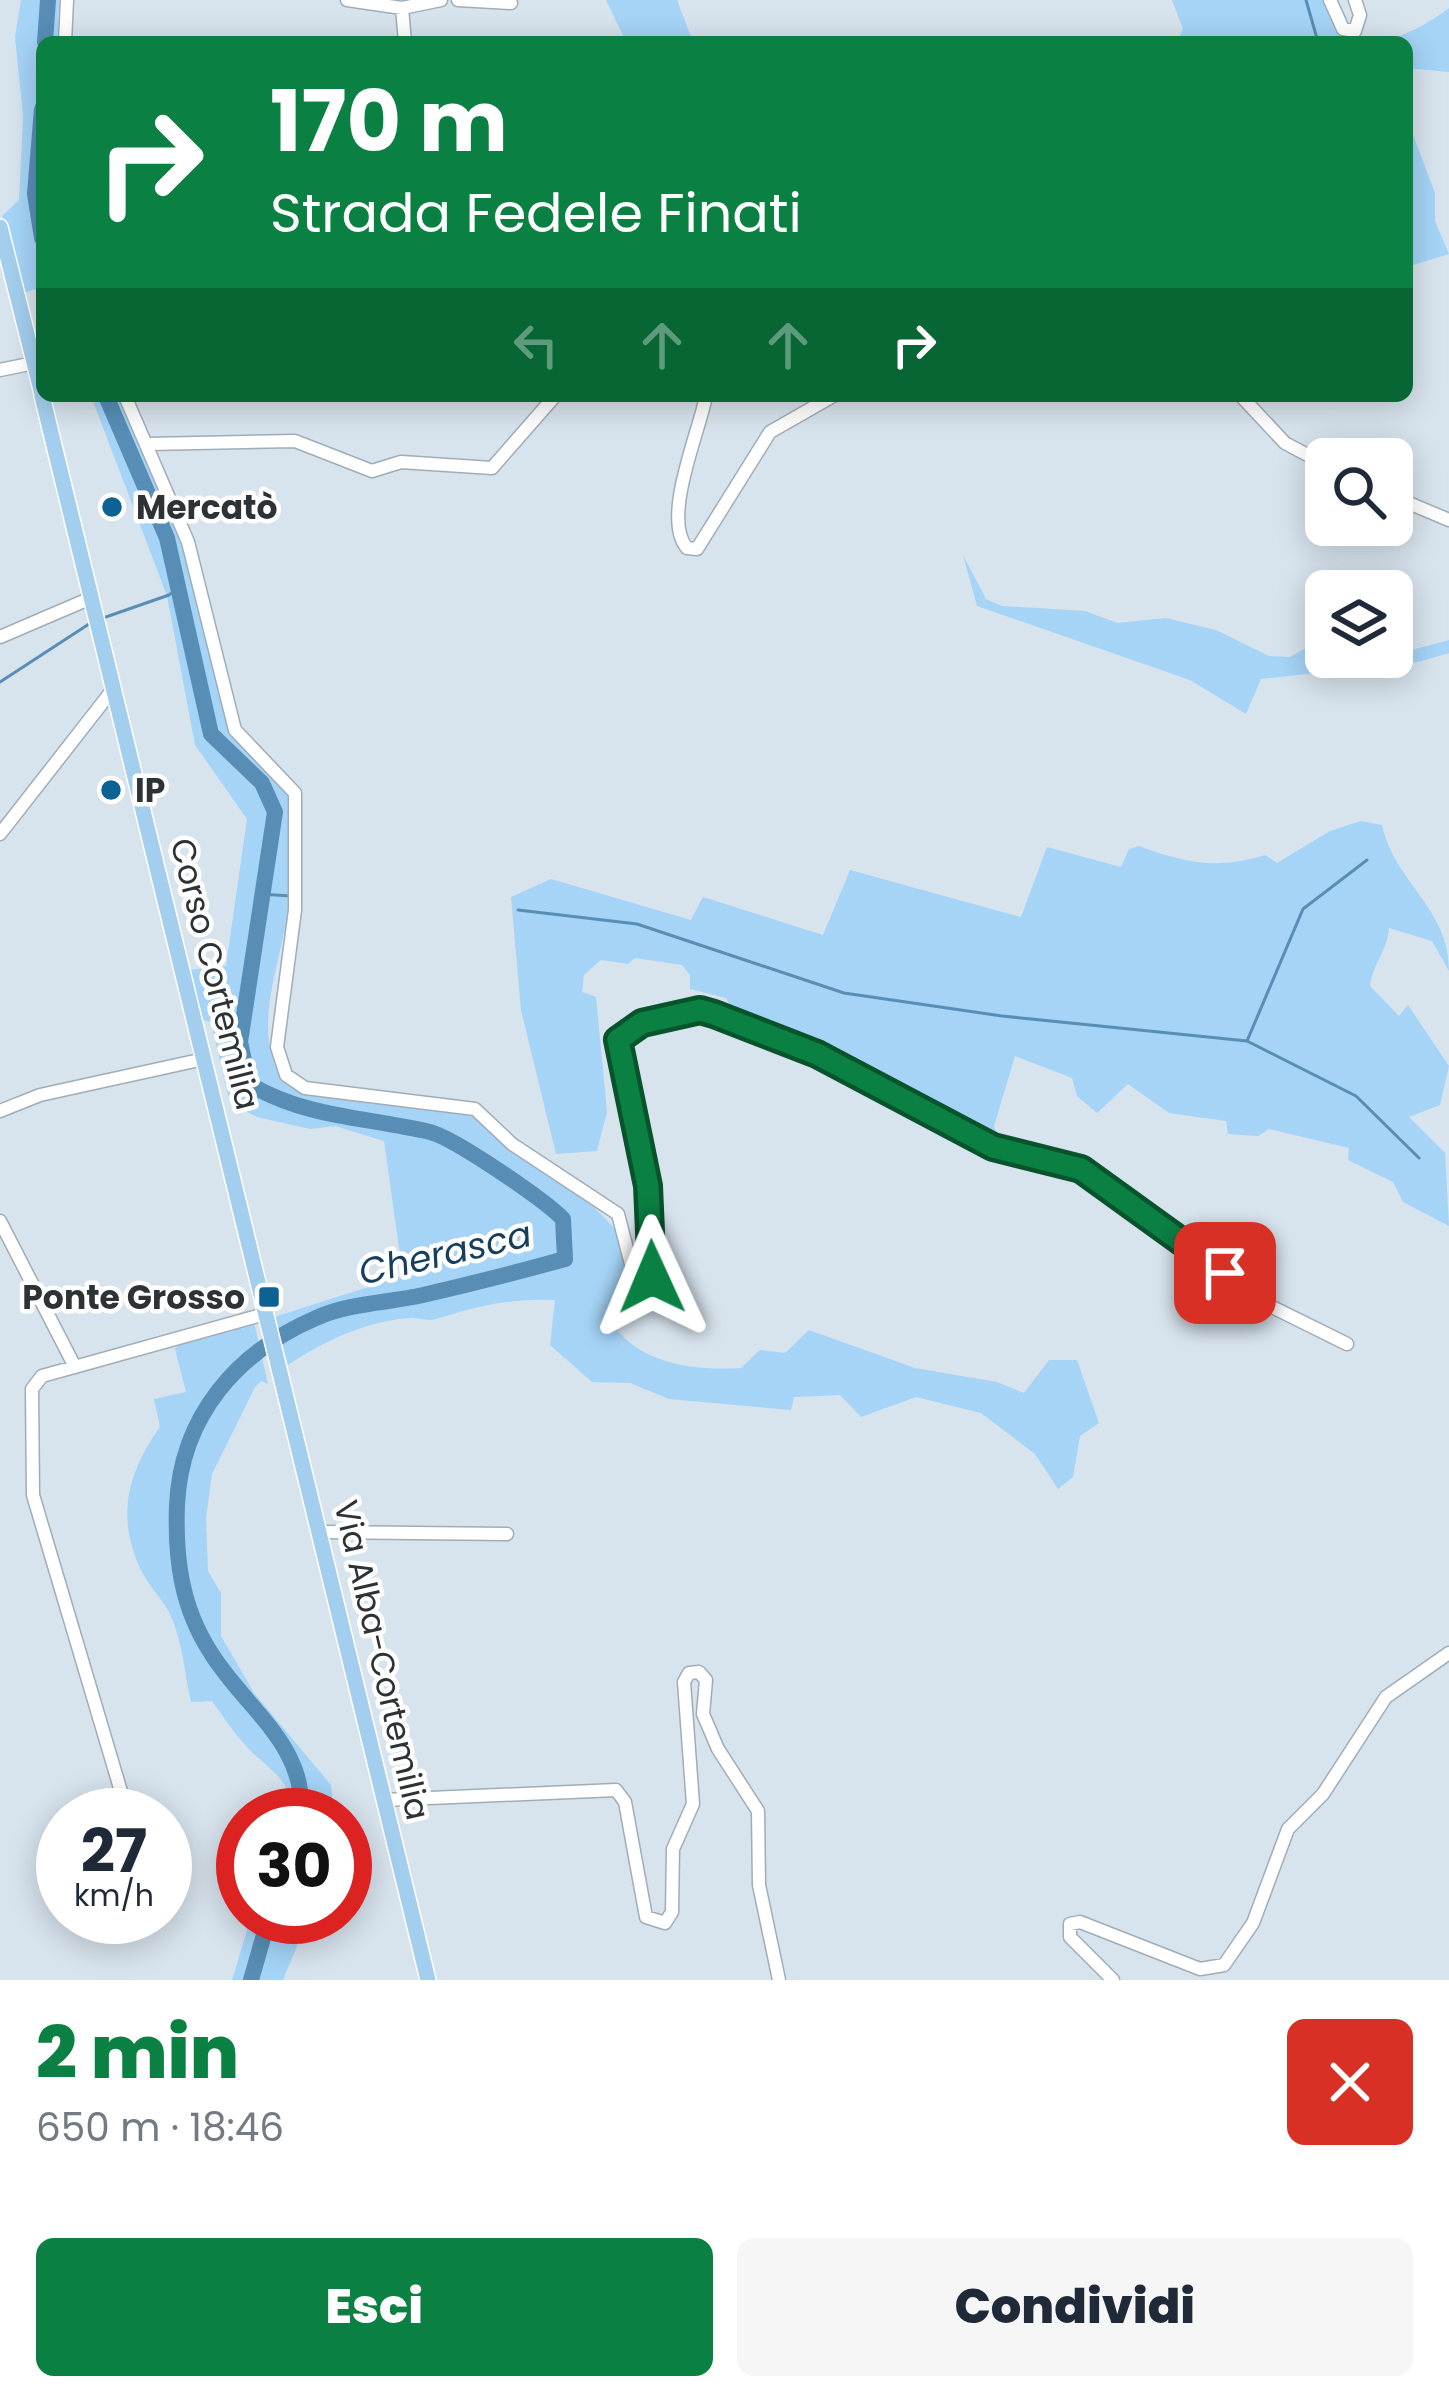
<!DOCTYPE html>
<html lang="it">
<meta charset="utf-8">
<style>
:root{--surface:#fff;--page:#f6f6f7;--text:#1f2937;--muted:#747a83;--accent:#0b8043}
body{margin:0;font-family:Poppins,sans-serif;background:var(--page);color:var(--text);height:100vh;display:flex;flex-direction:column;font-size:45px;white-space:nowrap}
*{box-sizing:border-box;margin:0}
p{font-size:39px;color:var(--muted)}
.icon{flex:none;width:66px;height:66px;fill:none;stroke:currentColor;stroke-width:2;stroke-linecap:round;stroke-linejoin:round}
.map{position:relative;height:1980px;overflow:hidden}
.details{display:flex;flex-direction:column;background:var(--surface);flex:1}
.details>*{flex:none}
.hud{position:absolute;left:36px;top:36px;width:1377px;height:366px;border-radius:18px;box-shadow:0 6px 30px #0003;background:#0b8043;color:#fff;overflow:hidden}
.controls{position:absolute;left:1305px;top:438px;display:grid;gap:24px}
.controls a{display:grid;place-items:center;width:108px;height:108px;border-radius:18px;background:var(--surface);box-shadow:0 6px 30px #0003;font-size:60px}
.speed{position:absolute;left:36px;top:1788px;display:flex;gap:24px;font-size:60px;font-weight:700;text-align:center}
.speed>*{display:grid;place-content:center;width:156px;height:156px;border-radius:50%;background:var(--surface);box-shadow:0 6px 30px #0003;line-height:1}
.speed small{font-size:30px;font-weight:400}
.speed .limit{border:18px solid #d22;background:#fff;color:#111}
.pin{position:absolute;display:grid;place-items:center;width:102px;height:102px;color:#fff;margin:-51px;border-radius:24px;box-shadow:0 6px 18px #0006}
.me{position:absolute;width:132px;margin:-66px;rotate:359deg;stroke-linejoin:round;filter:drop-shadow(0 0 9px #0008)}
.turn{display:flex;align-items:center;gap:42px;height:252px;padding:0 36px;font-size:54px}
.turn .icon{width:156px;height:156px;stroke-width:2.5}
.turn b{display:block;font-size:84px;line-height:102px}
.lanes{display:flex;align-items:center;height:114px;padding:0 36px;background:#0003;justify-content:center;gap:60px;direction:ltr}
.lanes .off{opacity:.35}
.round{display:grid;place-items:center;flex:none;width:126px;height:126px;border-radius:18px;background:var(--page)}
.head{display:flex;align-items:center;justify-content:space-between;height:204px;padding:0 36px}
h1{font-size:72px;font-weight:800;line-height:90px;color:var(--accent)}
.cta{display:flex;gap:24px;margin-top:auto;padding:24px 36px}
.cta a{flex:1;height:138px;border-radius:18px;background:var(--accent);color:#fff;font-size:48px;font-weight:800;line-height:138px;text-align:center}
.cta a+a{background:var(--page);color:var(--text)}
.map>svg:first-child{display:block}
.green{fill:#a5d4f7}
.lines{fill:none;stroke-linecap:round;stroke-linejoin:round}
.stream{stroke:#588eb5;stroke-width:3}
.river{stroke:#588eb5;stroke-width:16}
.minor-casing{stroke:#a1adb6;stroke-width:15}
.major-casing{stroke:#fff;stroke-width:18}
.minor{stroke:#fff;stroke-width:12}
.major{stroke:#a4ceed;stroke-width:15}
.route-casing{stroke:#07532c;stroke-width:30}
.route{stroke:#0b8043;stroke-width:21}
.poi-dot{fill:#0b6293;stroke:#fff;stroke-width:4.5}
.labels{text-anchor:middle;dominant-baseline:central;stroke-width:9;stroke-linejoin:round;paint-order:stroke}
.poi-label{font-size:33px;font-weight:bold;fill:#2d3235;stroke:#fff;text-anchor:start}
.street-label{font-size:33px;fill:#2d3235;stroke:#fff}
.water-label{font-size:36px;font-style:italic;fill:#153f5c;stroke:#fff}
</style>
<div class="map">
<svg width="1449" height="1980" viewBox="0 0 1449 1980">
<rect width="100%" height="100%" fill="#d7e3ed"/>
<path class="green" d="M21,0H59L58,42H42V287L20,294L2,216L19,200L23,116L15,37Z
M606,0H677L693,42H626Z
M1172,0H1324L1343,33C1381,51 1418,31 1449,8V72L1407,68V42H1177L1183,29Z
M1407,119L1435,193V221L1449,254L1407,267Z
M91,396H119L180,535L232,729C247,758 276,771 290,800C293,834 292,877 288,911C281,963 248,1037 286,1082L471,1112L590,1203L615,1229L626,1274L619,1302L605,1311C630,1363 689,1371 741,1368L760,1350L785,1353L809,1330L915,1368L997,1382L1024,1393L1049,1360H1077L1099,1423L1080,1436L1073,1477L1058,1489L1035,1454L981,1413L916,1397L861,1417L840,1395L794,1397L791,1410L669,1399L630,1383L592,1382L550,1345L555,1300C510,1298 478,1306 436,1319C427,1322 418,1317 409,1318C366,1321 322,1342 288,1365L274,1317L403,1276L384,1141L335,1126L310,1129L257,1117L242,1109L228,1095L211,1022L202,1020L189,970L226,966L247,819L195,745L167,596Z
M963,555L986,599L1002,606L1085,611L1117,623L1166,618L1216,630L1269,656L1290,657L1311,645L1326,657H1392V644L1412,650L1449,640V653L1418,662L1261,679L1246,714L1190,680L977,606Z
M1361,821L1382,825C1395,884 1449,907 1449,971L1432,941L1389,928C1387,952 1373,963 1370,986L1399,1016L1408,1005L1449,1066L1440,1105L1409,1117L1445,1153L1449,1226L1403,1202L1393,1182L1348,1160L1349,1148L1269,1129L1258,1136L1228,1134L1226,1121L1169,1113L1128,1084L1097,1113L1077,1096L1072,1078L1015,1056L994,1126L1000,1143L933,1112L931,1100L737,1018L726,998L690,989V975L682,965L635,958L628,964L601,960L584,975L582,992L596,997L607,1112L597,1151L556,1154L521,1010L511,897L551,879L691,920L703,897L823,935L850,870L1021,917L1047,847L1121,867L1129,849L1139,846C1184,863 1218,870 1265,855L1277,863L1330,831Z
M254,1322L268,1384L261,1381L255,1387L212,1474L206,1518L208,1571L221,1593V1636L254,1693L331,1785L334,1815H291C293,1778 269,1771 247,1747C234,1733 223,1716 212,1701L191,1702C184,1671 183,1641 169,1612C162,1599 150,1587 143,1574C115,1520 127,1473 160,1427L154,1399L186,1392L175,1349L180,1342Z
M251,1917H309L283,1980H232Z"/>
<g class="lines">
<path class="stream" d="M1306,0L1318,42
M103,618L169,595L178,587
M0,682L89,624
M260,894L291,896
M518,910L637,924L844,993L1002,1016L1247,1041L1356,1096L1419,1158
M1247,1041L1303,909L1367,860"/>
<path class="river" d="M45,42L48,0
M42,109L35,194L42,238
M106,396L167,538L211,734L262,783L275,812L240,1042L249,1084C307,1118 366,1117 430,1132C454,1138 545,1200 563,1219L565,1259C518,1272 471,1284 423,1295C388,1303 348,1303 316,1318C237,1352 181,1416 177,1505C175,1558 181,1607 211,1653C245,1708 307,1745 301,1815
M251,1980L269,1917"/>
<defs>
<path id="minor" d="M347,0L402,8L441,0
M458,0L511,3
M1330,0L1343,29L1355,31L1360,15L1355,0
M402,8L405,42
M65,42L67,0
M0,370L34,363
M125,396L188,542L235,730L295,793V910L277,1047L286,1075L305,1088L475,1109L512,1144L618,1214L634,1276L647,1283L653,1273L648,1186L618,1040L642,1023L700,1010L817,1054L993,1147L1081,1169L1262,1302L1347,1344
M706,396C700,430 661,518 687,548L697,549L770,432L833,396
M1241,396L1285,443L1326,465
M149,444L295,441L372,471L401,462L492,468L555,396
M1392,496L1449,520
M0,637L91,598
M0,834L114,688
M0,1111L40,1095L204,1059
M0,1221L75,1367
M321,1532L507,1534
M384,1800L616,1790L625,1802L646,1917L665,1923L672,1912L673,1849L693,1804L684,1682L689,1673L699,1672L706,1680L703,1714L718,1749L758,1811L759,1885L779,1980
M128,1815L33,1495L32,1389L42,1376L265,1314
M1113,1980L1070,1937V1924L1080,1922L1200,1969L1224,1965L1253,1923L1288,1829L1323,1794L1386,1697L1449,1653"/>
<path id="major" d="M0,227L42,394
M42,396L428,1980"/>
</defs>
<use href="#minor" class="minor-casing"/>
<use href="#major" class="major-casing"/>
<use href="#minor" class="minor"/>
<use href="#major" class="major"/>
</g>
<g class="lines">
<defs>
<path id="route" d="M652,1277L648,1186L618,1040L642,1023L700,1010L714,1014L817,1054L993,1147L1081,1169L1225,1273"/>
</defs>
<use href="#route" class="route-casing"/>
<use href="#route" class="route"/>
</g>
<g class="poi-dot">
<circle cx="112" cy="507" r="12"/>
<circle cx="111" cy="790" r="12"/>
<rect x="257" y="1285" width="24" height="24" rx="6"/>
</g>
<g class="labels">
<g class="poi-label">
<text x="136" y="507">Mercatò</text>
<text x="135" y="790">IP</text>
<text x="245" y="1297" text-anchor="end">Ponte Grosso</text>
</g>
<g class="street-label">
<text transform="translate(215 974) rotate(76)">Corso Cortemilia</text>
<text transform="translate(382 1660) rotate(77)">Via Alba-Cortemilia</text>
</g>
<g class="water-label">
<text transform="translate(445 1253) rotate(-13)">Cherasca</text>
</g>
</g>
</svg>
<div class="controls">
<a><svg class="icon" aria-label="search" viewBox="0 0 24 24"><circle cx="10" cy="10" r="6"/><path d="M15 15l6 6"/></svg></a>
<a><svg class="icon" aria-label="layers" viewBox="0 0 24 24"><path d="M12 4l9 5-9 5-9-5zM3 14l9 5 9-5"/></svg></a>
</div>
<div class="speed"><div>27<small>km/h</small></div><div class="limit">30</div></div>
<div class="pin" style="left:1225px;top:1273px;background:#d93025"><svg class="icon" aria-label="arrive" viewBox="0 0 24 24"><path d="M6 21V4h12l-3 4 3 4H6"/></svg></div>
<svg class="me" style="left:652px;top:1277px" viewBox="-20 -20 40 40"><path d="M0-17L14 15 0 8-14 15z" fill="#0b8043" stroke="#fff" stroke-width="4"/></svg>
<div class="hud">
<div class="turn"><svg class="icon" aria-label="right" viewBox="0 0 24 24"><path d="M7 20v-9h11M14 6l5 5-5 5"/></svg><div><b>170 m</b>Strada Fedele Finati</div></div>
<div class="lanes"><svg class="icon off" aria-label="left" viewBox="0 0 24 24"><path d="M17 20v-9H6M10 6l-5 5 5 5"/></svg><svg class="icon off" aria-label="ahead" viewBox="0 0 24 24"><path d="M12 20V5M6 11l6-6 6 6"/></svg><svg class="icon off" aria-label="ahead" viewBox="0 0 24 24"><path d="M12 20V5M6 11l6-6 6 6"/></svg><svg class="icon" aria-label="right" viewBox="0 0 24 24"><path d="M7 20v-9h11M14 6l5 5-5 5"/></svg></div>
</div>
</div>
<section class="details">
<div class="head"><div><h1>2 min</h1><p>650 m · 18:46</p></div><a class="round" style="background:#d93025;color:#fff"><svg class="icon" aria-label="close" viewBox="0 0 24 24"><path d="M6 6l12 12M18 6L6 18"/></svg></a></div>
<div class="cta"><a>Esci</a><a>Condividi</a></div>
</section>
